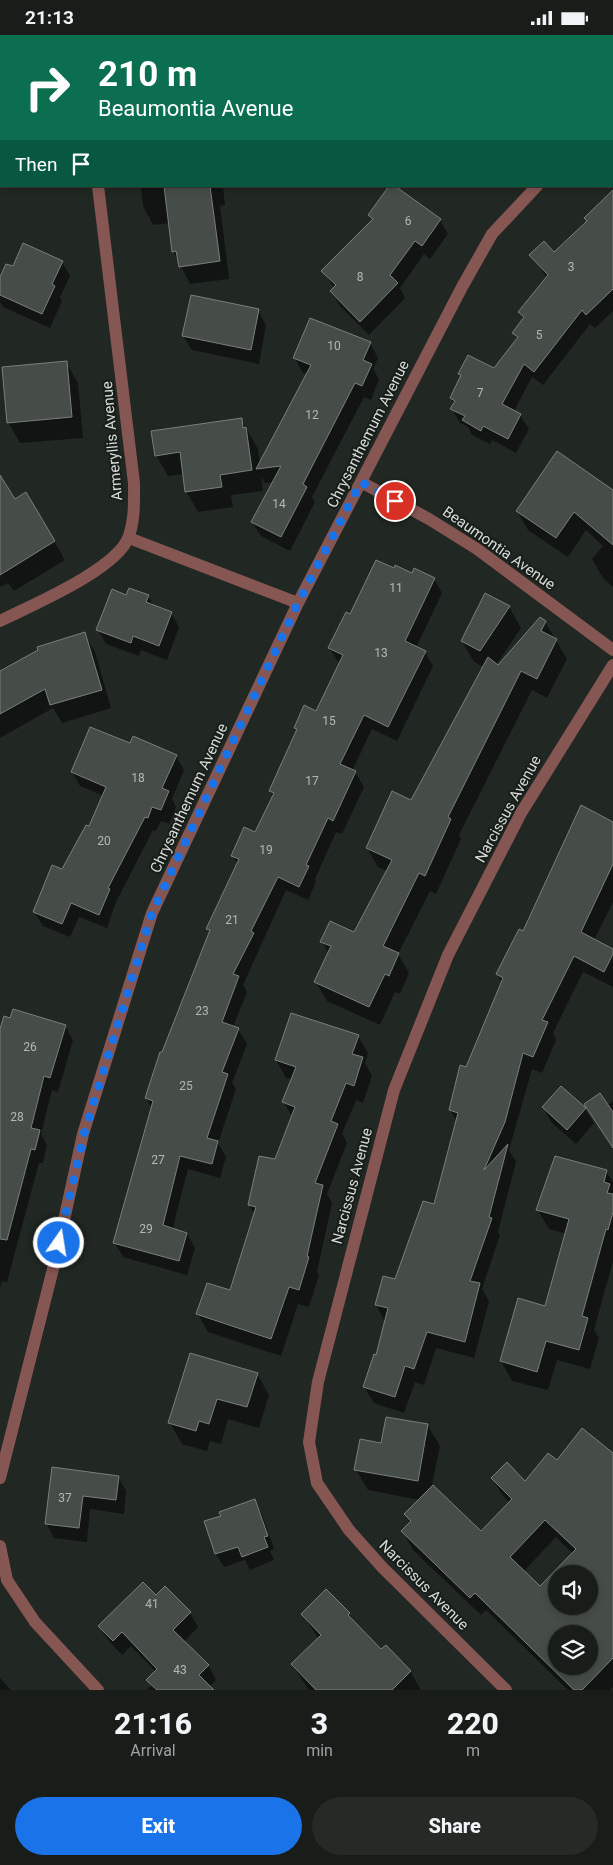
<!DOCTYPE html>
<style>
:root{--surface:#191d1a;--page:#262a27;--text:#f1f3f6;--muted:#9fa2a2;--line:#373b39;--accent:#1a73e8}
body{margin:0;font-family:Roboto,sans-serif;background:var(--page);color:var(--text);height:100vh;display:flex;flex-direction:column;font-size:19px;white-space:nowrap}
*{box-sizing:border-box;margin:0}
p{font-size:16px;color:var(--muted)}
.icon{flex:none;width:28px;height:28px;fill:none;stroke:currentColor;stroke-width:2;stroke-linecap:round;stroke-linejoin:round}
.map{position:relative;height:1655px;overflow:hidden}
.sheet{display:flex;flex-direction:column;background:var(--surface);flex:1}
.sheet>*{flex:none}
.hud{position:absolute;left:0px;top:0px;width:614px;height:152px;box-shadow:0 2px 8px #0003,0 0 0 1px var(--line);background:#0b6e4f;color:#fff;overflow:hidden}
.tools{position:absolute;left:548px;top:1530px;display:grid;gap:10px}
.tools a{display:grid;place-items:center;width:50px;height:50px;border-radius:50%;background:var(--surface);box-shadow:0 2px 8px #0003,0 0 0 1px var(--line);font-size:25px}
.pin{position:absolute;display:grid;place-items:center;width:42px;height:42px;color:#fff;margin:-21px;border:2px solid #fff;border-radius:50%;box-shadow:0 1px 5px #0007}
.me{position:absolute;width:55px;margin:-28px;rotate:13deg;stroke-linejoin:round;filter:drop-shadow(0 0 4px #0008)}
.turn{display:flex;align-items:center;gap:18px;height:105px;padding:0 15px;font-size:22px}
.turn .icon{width:65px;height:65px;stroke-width:2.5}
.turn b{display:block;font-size:35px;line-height:42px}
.then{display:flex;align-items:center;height:48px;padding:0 15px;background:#0003;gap:10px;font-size:19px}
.eta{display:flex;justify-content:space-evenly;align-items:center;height:85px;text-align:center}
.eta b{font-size:30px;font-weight:800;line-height:35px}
.action{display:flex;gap:10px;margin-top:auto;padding:10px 15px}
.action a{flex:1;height:58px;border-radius:30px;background:var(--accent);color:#fff;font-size:20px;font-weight:800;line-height:58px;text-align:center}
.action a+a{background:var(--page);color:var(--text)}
.status{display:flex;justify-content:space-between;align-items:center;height:35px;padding:0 25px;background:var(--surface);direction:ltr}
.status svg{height:14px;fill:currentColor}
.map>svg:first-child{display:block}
.shadow{fill:#0007;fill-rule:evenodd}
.building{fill:#464d48;stroke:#79807b;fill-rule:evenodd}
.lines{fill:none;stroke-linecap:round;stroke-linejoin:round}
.minor{stroke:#865652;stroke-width:12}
.route{stroke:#1a73e8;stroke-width:9;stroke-dasharray:0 16.2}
.labels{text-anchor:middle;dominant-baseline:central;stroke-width:4;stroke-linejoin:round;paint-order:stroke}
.number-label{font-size:12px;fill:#b4b8b5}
.street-label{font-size:15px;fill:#d8dcd9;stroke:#181e19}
</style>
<div class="status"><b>21:13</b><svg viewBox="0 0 49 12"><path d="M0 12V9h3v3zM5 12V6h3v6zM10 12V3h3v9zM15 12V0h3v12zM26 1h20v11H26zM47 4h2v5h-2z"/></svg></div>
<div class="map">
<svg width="613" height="1655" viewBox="0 0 613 1655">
<rect width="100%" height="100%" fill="#212723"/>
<path class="shadow" d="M120,0H211V1H120Z
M249,0H301V1H249Z
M360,0H443L441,1Z
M581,0H613V13L612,1Z
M141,151H223L225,170L220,171L229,244L190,249L173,216L170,188L153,190L143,171Z
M613,161V276L595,293L590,289L543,350L532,342L514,376L520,380L529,394L516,418L492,405L490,409L472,400L468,392L460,388L452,374L454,369L451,363L462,342L460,339L494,335L517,304L514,298L524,285L519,277L547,243L531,220L554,218Z
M370,180L440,185L448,199L430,224L424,219L400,253L405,263L369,300L340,271L332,257L335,254L323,236L373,186Z
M62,227L70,241L60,262L62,266L50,293L3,272L0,267V245L13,233Z
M258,275L266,290L259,329L192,315L183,301Z
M370,308L378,323L373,334L379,344L371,365L364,362L312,462L315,467L290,516L261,501L252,487L273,447L265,448L261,442L263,456L231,460L233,472L198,477L186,456L184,439L168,441L156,420L241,384L258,414L260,430L308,339L303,338L295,323Z
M66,327L78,348L83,403L20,408L8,387Z
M613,458V552L603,543L592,524L603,511L586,495L568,522L528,495L517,476Z
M0,464L15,466L54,506L65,525L14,556L8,548L0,552Z
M394,535L434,544L442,558L416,613L425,617L433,631L397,706L372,694L352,736L355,737L364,752L342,799L336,797L315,844L316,847L308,865L286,855L243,950L247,957L233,992L238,994L247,1009L232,1048L236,1054L218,1108L226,1122L220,1143L188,1134L176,1180L173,1195L187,1199L195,1213L187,1240L123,1222L115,1208L152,1074L146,1063L210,898L207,893L238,830L233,821L256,799L273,762L270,756L298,697L295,693L317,677L340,629L329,613L351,581Z
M148,561L154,572L171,578L179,592L167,625L141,615L139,621L106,609L98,595L127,562Z
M509,572L521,593L496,630L498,632L545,587L567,624L547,663L532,655L459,800L461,804L436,859L430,856L398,919L409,938L400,959L395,957L380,990L327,966L316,947L329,919L322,907L355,899L387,836L378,832L367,813L412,767L484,632L474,627L462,606Z
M84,599L95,617L111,673L62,688L53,673L0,703V638Z
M131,710L176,721L184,735L172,764L176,772L169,789L161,786L156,796L153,795L116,867L107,893L79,882L70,902L43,891L34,877L90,793L104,761L80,751L72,737Z
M613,788V867L594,905L613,915V952L583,937L553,998L556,1005L542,1038L532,1034L509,1115L516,1127L498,1197L500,1200L482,1254L489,1266L474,1323L436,1313L424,1350L415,1347L404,1378L374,1368L364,1352L377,1321L385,1287L376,1270L396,1246L435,1171L457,1087L450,1075L502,948L497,939L523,898Z
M65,991L73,1005L58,1057L52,1055L41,1099L47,1110L43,1128H39L7,1247L2,1246L0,1253V999Z
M358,1001L368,1018L365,1028L372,1041L363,1068L356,1065L342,1099L347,1108L327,1159L332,1168L317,1237L319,1240L309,1272L298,1269L281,1321L208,1297L198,1279L231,1257L255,1180L249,1170L275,1125L292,1082L284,1067L292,1044L286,1043L276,1025Z
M561,1053L585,1074L594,1088L576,1109L551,1087L543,1072Z
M613,1066V1113L607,1070Z
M606,1136L613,1147V1226L594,1295L599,1303L590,1334L557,1325L548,1355L512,1346L501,1326L546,1272L567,1199L549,1194L538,1175Z
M257,1339L269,1360L259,1393L228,1384L221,1409L210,1406L207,1416L182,1409L170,1388Z
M428,1391L440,1411L432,1450L481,1498L510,1468L503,1461L492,1443L525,1448L557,1426L613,1422V1652L610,1655H568L486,1575L481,1580L413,1515L403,1497L411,1488L406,1479L420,1465L368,1455L356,1435L382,1410ZM556,1502L573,1519L540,1553L524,1536ZM556,1539H589V1571H556ZM556,1599H589V1631H556Z
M53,1434L118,1442L126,1456L124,1479L90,1474L87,1507L54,1503L46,1488Z
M254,1465L262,1479L274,1514L270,1516L274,1525L250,1535L245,1525L224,1532L216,1519L205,1487L222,1481Z
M156,1562L190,1578L198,1592L184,1607L208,1630L216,1645L209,1652L213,1655H147L151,1651L148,1645L156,1637L131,1611L122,1620L108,1605L99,1591Z
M302,1579H349L355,1589L382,1616L410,1636L421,1655H309L292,1630L319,1604Z
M0,1643L11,1655H0Z"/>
<path class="building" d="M164,151H210L220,226L179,232L176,216L172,217Z
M389,151H395L441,184L422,211L415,206L390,240L398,248L360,287L330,256L336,250L321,236L373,184L368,180Z
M613,155V254L586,280L582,275L534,337L524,329L502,369L521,379L508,404L483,391L481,396L462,385L465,381L450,374L455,366L450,363L461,340L458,339L468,320L494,333L518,302L512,298L524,282L518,277L548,240L529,220L544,206L554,217L587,186L584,183Z
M23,208L63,226L52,249L55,251L42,279L0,260V242L6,229L13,231Z
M191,260L259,274L251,315L182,301Z
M310,283L371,307L363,325L372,329L362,351L355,348L303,449L307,452L281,502L251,487L281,431L256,434L311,330L293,323Z
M67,326L72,382L7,388L2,332Z
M242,383L243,393L246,392L252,435L220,440L222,452L185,457L180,417L155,421L151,396Z
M557,416L613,455V510L574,477L556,503L516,476Z
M0,440L15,464L26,457L55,506L0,540Z
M376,525L394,533L395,530L412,538L414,533L435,543L405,606L426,616L388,692L364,680L340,729L356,736L333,786L328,783L306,830L309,831L299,852L278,842L251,896L254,898L233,939L239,941L222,987L239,993L222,1037L228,1039L207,1103L218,1106L212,1129L180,1121L163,1190L187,1198L179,1226L113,1208L153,1066L145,1063L160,1017H162L210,895L206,894L239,824L231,821L244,792L255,797L274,758L269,756L297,694L294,693L304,670L316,676L343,620L328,613L346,577L350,579Z
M129,553L149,560L146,567L172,577L159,611L133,601L131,608L96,595L112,554L126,560Z
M485,558L510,571L480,616L461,606Z
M540,582L546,586L541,596L557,604L537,644L521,636L448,782L451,784L425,841L419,838L383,911L399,918L389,941L385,939L369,972L314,947L331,911L320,907L330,886L354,897L392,825L366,813L392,756L411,765L488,622L498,630Z
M85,597L102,655L50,670L45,654L0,679V636L38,615L37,612Z
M90,692L130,708L133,701L177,720L162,753L169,756L161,775L152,772L148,783L145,782L108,853L110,854L99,880L71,868L62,889L33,877L52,830L62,834L86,790L89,791L106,752L71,737Z
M581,770L613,787V829L581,897L613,914V919L604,937L574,921L542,985L548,987L533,1022L523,1018L505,1087L484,1135L508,1109L489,1182L492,1183L470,1246L480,1248L465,1307L427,1297L414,1334L405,1331L395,1362L363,1352L374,1319L376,1320L388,1273L375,1270L383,1241L395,1244L423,1166L434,1169L458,1078L449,1075L460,1030L466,1032L503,943L496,939L519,894L523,896Z
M13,974L66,990L50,1043L44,1041L31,1093L40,1095L35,1115L31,1114L7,1205L0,1204V994L4,981L10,983Z
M291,978L359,1000L352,1019L363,1022L354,1051L346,1048L331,1086L338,1089L315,1148L323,1150L307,1221L309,1222L299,1255L289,1252L271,1304L196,1279L207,1248L230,1255L256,1172L248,1170L259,1121L275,1124L295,1072L282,1067L296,1032L275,1025Z
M561,1051L586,1073L567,1095L542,1072Z
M600,1058L613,1077V1113L584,1069Z
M555,1121L607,1135L604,1147L610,1149L607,1158L613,1159V1177L608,1195L606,1194L582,1281L588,1283L579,1315L546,1306L537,1337L500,1326L518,1263L545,1271L569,1184L536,1175Z
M190,1318L258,1338L247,1372L217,1364L209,1389L199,1386L196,1396L168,1388Z
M386,1382L428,1389L418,1446L354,1435L360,1404L381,1408Z
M582,1393L613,1418V1623L582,1655H574L475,1558L470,1563L401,1496L411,1486L404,1479L433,1450L481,1496L512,1464L491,1443L507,1427L525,1446L548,1418L557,1425ZM545,1485L576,1514L540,1551L510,1522ZM556,1539H589V1571H556ZM556,1599H589V1631H556Z
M52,1432L119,1441L116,1465L83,1461L79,1493L45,1489Z
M255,1464L268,1501L264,1502L268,1512L242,1522L238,1512L215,1519L204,1486L221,1481L219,1477Z
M143,1547L156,1560L165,1551L191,1577L173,1595L209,1630L199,1640L214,1655H157L146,1645L157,1634L122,1597L113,1606L98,1591Z
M326,1554L350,1578L348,1580L381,1614L386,1610L411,1636L392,1655H316L291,1629L321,1600L301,1579Z"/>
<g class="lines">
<path class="minor" d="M78,0L79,1
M538,0L539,1
M612,84L613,85
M361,447L429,484L477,514L613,615
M129,503L298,568
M0,586C32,570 118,534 129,501C135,483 134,466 134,448L98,151
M0,1443L55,1226L83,1099L152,878L298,568L462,252L492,199L537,151
M0,1511L7,1545L35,1587L98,1655
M506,1655L382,1532L349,1495L317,1448L309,1407L318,1347L394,1055L448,920L521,778L613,630"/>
</g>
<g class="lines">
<path class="route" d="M59,1208L84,1099L152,878L298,568L361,447L395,466"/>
</g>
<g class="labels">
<g class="number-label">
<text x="408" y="186">6</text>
<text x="571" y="232">3</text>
<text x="360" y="242">8</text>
<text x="539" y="300">5</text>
<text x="334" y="311">10</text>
<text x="480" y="358">7</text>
<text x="312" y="380">12</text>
<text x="279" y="469">14</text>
<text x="396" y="553">11</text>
<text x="381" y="618">13</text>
<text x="329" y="686">15</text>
<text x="138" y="743">18</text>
<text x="312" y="746">17</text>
<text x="104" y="806">20</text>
<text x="266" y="815">19</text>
<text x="232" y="885">21</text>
<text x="202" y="976">23</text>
<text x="30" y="1012">26</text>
<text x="186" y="1051">25</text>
<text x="17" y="1082">28</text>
<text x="158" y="1125">27</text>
<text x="146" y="1194">29</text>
<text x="65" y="1463">37</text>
<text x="152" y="1569">41</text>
<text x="180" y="1635">43</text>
</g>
<g class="street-label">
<text transform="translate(368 399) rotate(-63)">Chrysanthemum Avenue</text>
<text transform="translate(112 406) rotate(-95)">Armeryllis Avenue</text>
<text transform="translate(499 513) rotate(35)">Beaumontia Avenue</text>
<text transform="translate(189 763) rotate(-65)">Chrysanthemum Avenue</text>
<text transform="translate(508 774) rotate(-61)">Narcissus Avenue</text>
<text transform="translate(352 1151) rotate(-75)">Narcissus Avenue</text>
<text transform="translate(424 1550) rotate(45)">Narcissus Avenue</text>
</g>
</g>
</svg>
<div class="tools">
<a><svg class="icon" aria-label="sound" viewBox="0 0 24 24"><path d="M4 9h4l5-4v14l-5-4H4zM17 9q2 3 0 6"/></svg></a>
<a><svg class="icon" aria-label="layers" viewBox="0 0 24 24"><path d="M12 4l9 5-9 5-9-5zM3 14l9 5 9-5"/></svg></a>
</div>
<div class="pin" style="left:395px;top:466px;background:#d93025"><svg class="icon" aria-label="arrive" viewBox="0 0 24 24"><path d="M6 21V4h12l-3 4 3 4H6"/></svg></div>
<svg class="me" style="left:59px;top:1208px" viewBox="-20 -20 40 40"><circle r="17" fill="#1a73e8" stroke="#fff" stroke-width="3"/><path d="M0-11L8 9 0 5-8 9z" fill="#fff"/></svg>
<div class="hud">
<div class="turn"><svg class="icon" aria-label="right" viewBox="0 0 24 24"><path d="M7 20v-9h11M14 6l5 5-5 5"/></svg><div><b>210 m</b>Beaumontia Avenue</div></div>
<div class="then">Then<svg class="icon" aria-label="arrive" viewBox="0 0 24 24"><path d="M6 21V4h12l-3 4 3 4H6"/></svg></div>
</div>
</div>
<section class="sheet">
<div class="eta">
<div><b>21:16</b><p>Arrival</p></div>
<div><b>3</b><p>min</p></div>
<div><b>220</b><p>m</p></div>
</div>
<div class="action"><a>Exit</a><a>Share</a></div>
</section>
